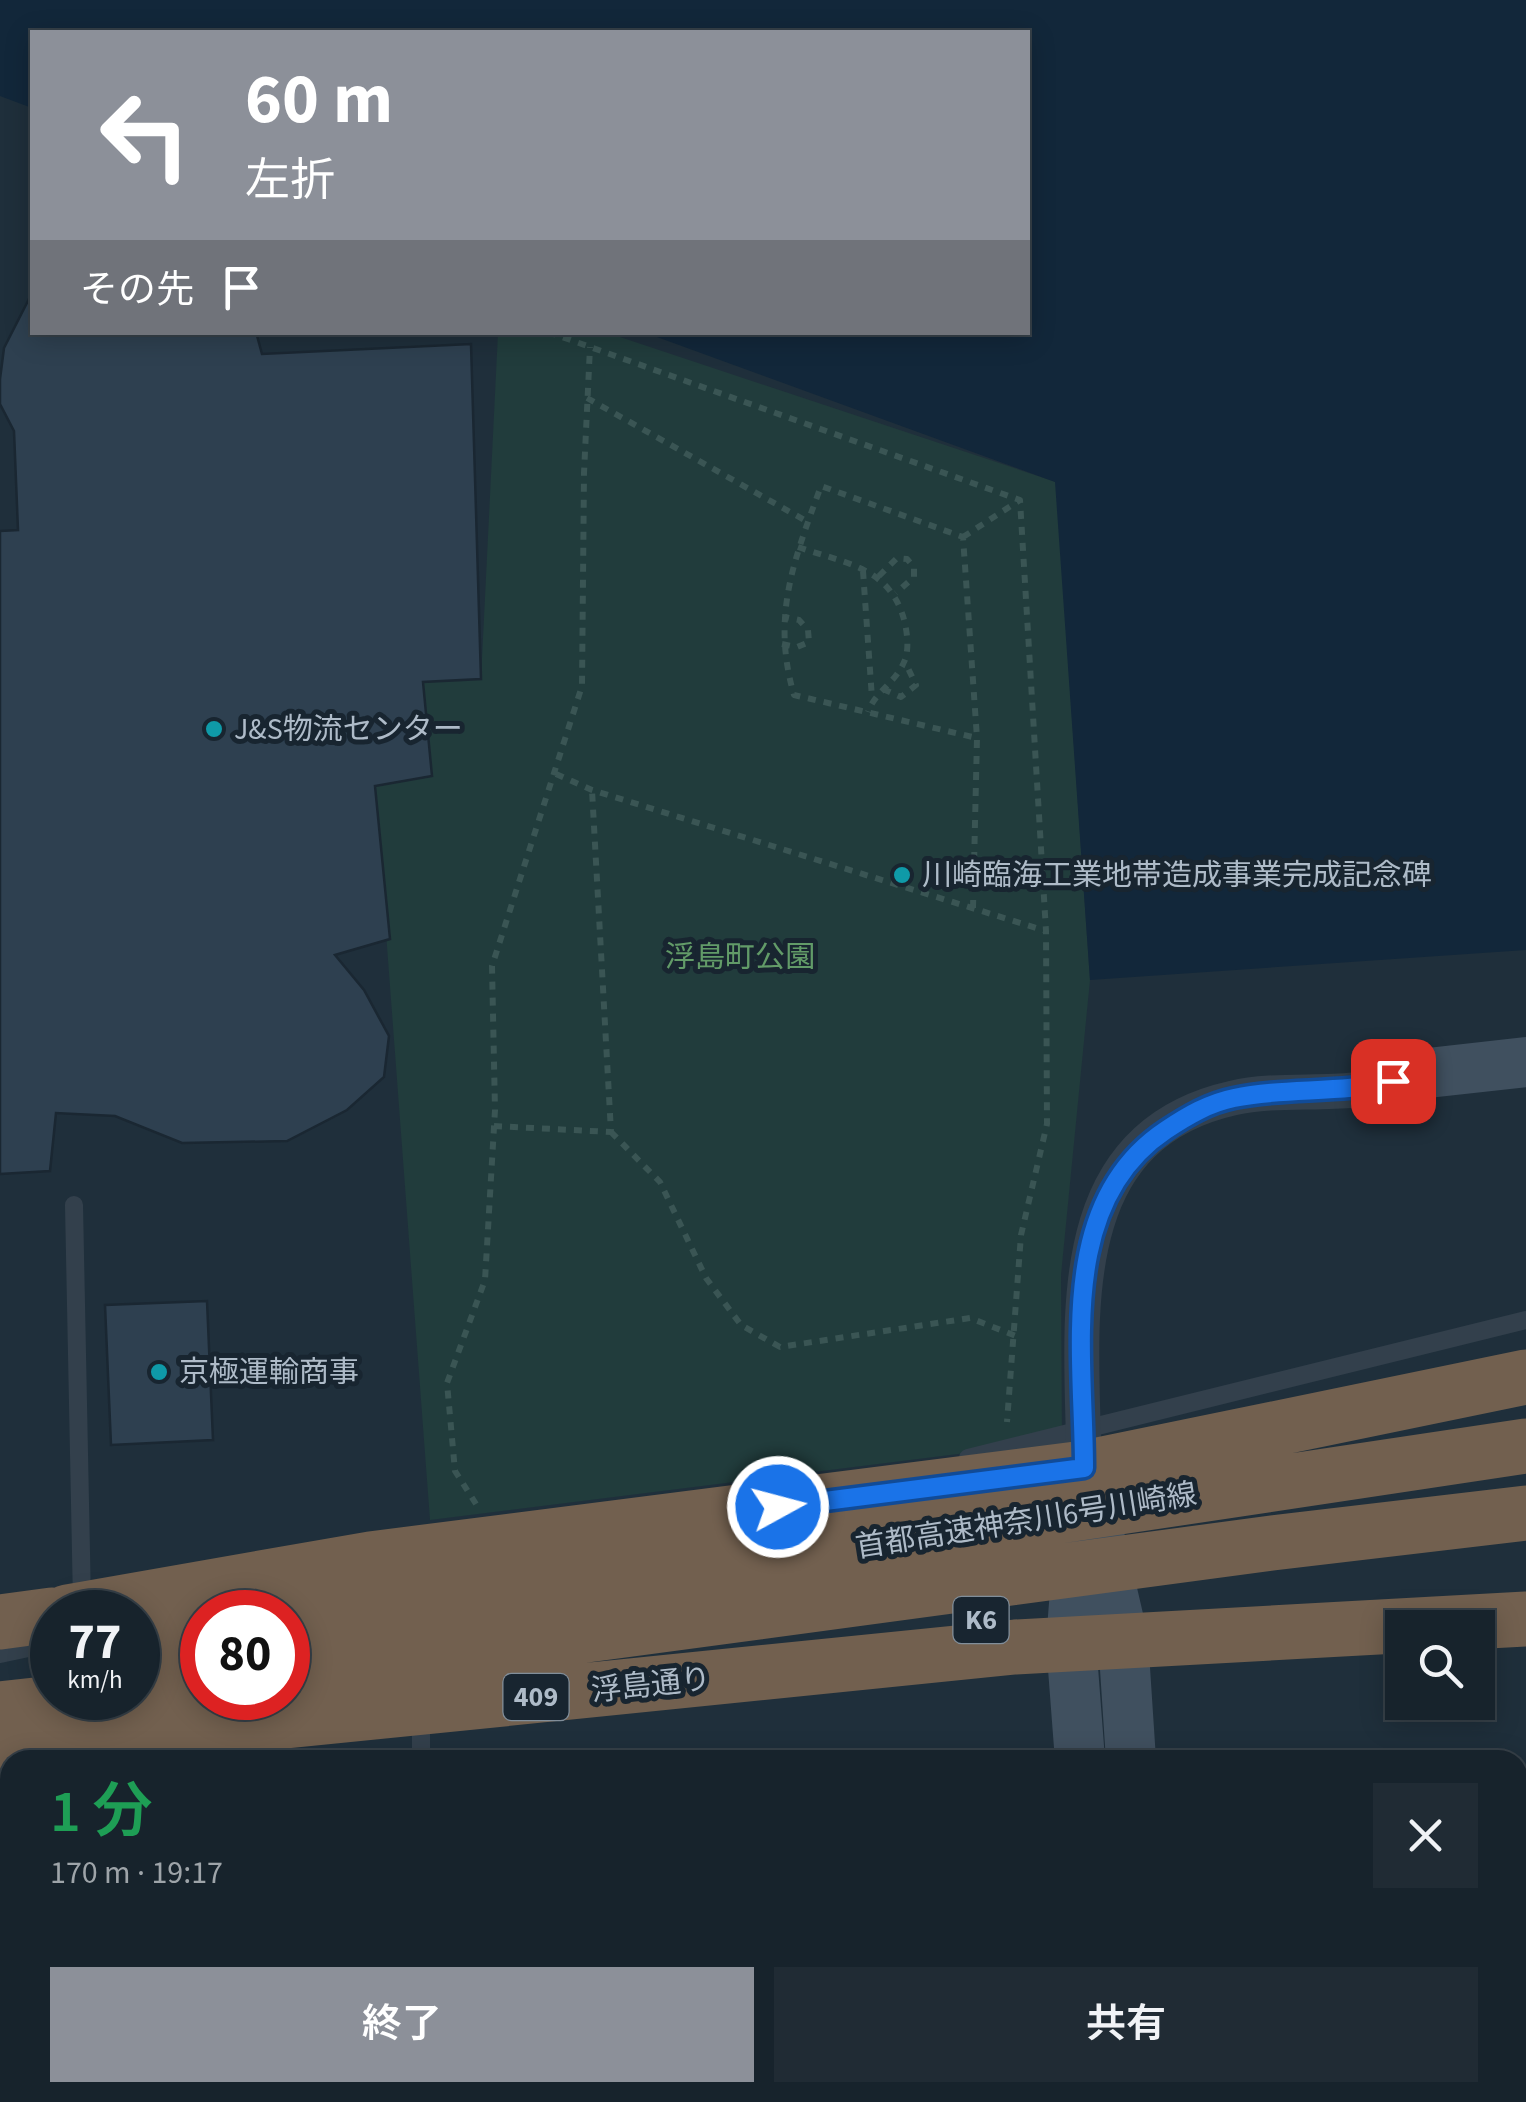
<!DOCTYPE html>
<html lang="ja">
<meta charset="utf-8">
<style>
:root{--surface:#17232c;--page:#202b34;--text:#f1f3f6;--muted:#9ea4a9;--line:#364048;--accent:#8c9099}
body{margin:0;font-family:"Source Sans 3","Noto Sans JP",sans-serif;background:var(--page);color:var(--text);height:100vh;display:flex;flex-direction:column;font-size:38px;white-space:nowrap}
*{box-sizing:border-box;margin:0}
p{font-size:32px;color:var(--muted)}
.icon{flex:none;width:55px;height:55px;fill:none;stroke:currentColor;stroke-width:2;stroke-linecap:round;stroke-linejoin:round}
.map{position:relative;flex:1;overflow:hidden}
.drawer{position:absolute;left:0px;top:1750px;width:1528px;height:352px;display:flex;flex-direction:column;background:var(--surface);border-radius:30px 30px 0 0;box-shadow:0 5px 25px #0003,0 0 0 2px var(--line)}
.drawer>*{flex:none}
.top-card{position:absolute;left:30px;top:30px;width:1000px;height:305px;border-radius:0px;box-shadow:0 5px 25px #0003,0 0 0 2px var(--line);background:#8c9099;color:#fff;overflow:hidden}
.controls{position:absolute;left:1385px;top:1610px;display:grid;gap:20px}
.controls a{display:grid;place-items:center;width:110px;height:110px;border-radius:0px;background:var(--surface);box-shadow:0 5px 25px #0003,0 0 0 2px var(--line);font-size:50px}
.speed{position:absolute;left:30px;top:1590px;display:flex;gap:20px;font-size:50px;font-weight:700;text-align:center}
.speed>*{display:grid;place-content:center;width:130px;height:130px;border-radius:50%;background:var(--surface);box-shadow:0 5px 25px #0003,0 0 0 2px var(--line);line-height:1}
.speed small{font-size:25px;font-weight:400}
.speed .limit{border:15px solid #d22;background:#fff;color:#111}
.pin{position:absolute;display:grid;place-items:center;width:85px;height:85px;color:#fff;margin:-42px;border-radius:20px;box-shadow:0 5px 15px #0006}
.me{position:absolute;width:110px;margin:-55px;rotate:83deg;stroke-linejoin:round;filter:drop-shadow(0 0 8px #0008)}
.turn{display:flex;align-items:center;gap:35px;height:210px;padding:0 50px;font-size:45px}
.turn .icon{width:130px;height:130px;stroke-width:2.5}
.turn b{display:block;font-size:70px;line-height:85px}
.then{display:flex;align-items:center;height:95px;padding:0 50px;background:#0003;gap:20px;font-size:38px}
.round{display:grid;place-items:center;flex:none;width:105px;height:105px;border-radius:0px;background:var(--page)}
.head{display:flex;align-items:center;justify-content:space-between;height:170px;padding:0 50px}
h1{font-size:60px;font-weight:600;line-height:75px;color:#1e9e55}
.cta{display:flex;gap:20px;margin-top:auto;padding:20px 50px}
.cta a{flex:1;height:115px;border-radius:0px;background:var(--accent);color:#fff;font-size:40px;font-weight:600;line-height:115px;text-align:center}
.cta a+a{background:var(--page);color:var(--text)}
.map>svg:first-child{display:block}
.green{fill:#213c3c}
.water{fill:#12273a}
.building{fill:#2e4050;stroke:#1a2732;stroke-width:2.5}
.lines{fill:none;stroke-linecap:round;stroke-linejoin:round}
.path{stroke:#3a5554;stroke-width:6;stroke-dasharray:8 8;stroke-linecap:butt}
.lane{stroke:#33404c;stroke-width:18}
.street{stroke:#33404c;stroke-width:35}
.secondary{stroke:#40505f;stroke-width:50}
.highway{stroke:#72604f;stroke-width:55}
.route-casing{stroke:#114b97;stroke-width:25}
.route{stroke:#1a73e8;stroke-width:18}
.culture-dot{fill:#0f9aa8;stroke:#182530;stroke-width:4}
.labels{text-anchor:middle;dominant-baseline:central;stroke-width:10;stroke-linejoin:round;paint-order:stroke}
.shield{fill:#182530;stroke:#818e9a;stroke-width:2.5}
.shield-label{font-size:28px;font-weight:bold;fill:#aebbc8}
.poi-label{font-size:30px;fill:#aebbc8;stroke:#182530;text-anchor:start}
.park-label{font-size:30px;fill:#629b68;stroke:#182530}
.street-label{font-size:30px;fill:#aebbc8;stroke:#182530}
</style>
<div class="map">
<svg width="1526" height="2102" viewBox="0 0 1526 2102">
<rect width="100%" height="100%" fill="#1f2f3b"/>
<path class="green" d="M498,333H608L1056,482L1090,980L1061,1275L1062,1441L430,1520L375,786L432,776L423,682L481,679Z"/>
<path class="water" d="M0,0H1526V950L1090,980L1055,482L646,333L1028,332V32H32V108L0,96Z"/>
<path class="building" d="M32,293V332H256L262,354L471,344L481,679L423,682L432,776L375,786L390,939L335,955L364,990L389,1036L384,1077L347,1110L287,1141L182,1143L115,1116L56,1113L50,1171L0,1174V531L18,530L14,431L0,404V379L4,348Z
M207,1301L213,1440L111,1445L105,1305Z"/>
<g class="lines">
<path class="path" d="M548,332L1020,500L1046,931L1047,1124L1021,1235L1007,1422
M587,398L808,522
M963,537L1020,500
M798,547C843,563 887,566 903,616C907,629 910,650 904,662C896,682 875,692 868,712
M863,571L872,698
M879,576L897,558L907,559L914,567V577L896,593
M782,644L797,647L809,642L808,630L799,620L785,617
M883,689L901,697L916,685L905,662
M556,774L592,790L1046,931
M973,908L977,738L963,537L821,486C794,560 771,616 794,695L977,738
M494,1126L611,1132L592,790
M611,1132L660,1182L706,1278L741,1325L780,1347L970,1318L1016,1336
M476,1504L455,1471L447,1383L485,1280L495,1110L492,966L582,686L584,473L590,347"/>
<path class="lane" d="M74,1205L82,1602
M968,1458L1526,1320
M0,1654L52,1643
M421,1760V1711
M444,2092L445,2102
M1241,2092V2102"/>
<path class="street" d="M1084,1468C1083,1330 1054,1138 1233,1098C1272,1089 1315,1094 1354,1090C1379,1087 1404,1078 1428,1073"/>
<path class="secondary" d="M1428,1073L1526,1062
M1097,1526L1123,1638L1131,1760
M1080,1528L1071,1642L1080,1760
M1142,2102L1143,2092"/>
<path class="highway" d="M67,1612L370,1559L1084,1468L1526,1377
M0,1622L52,1615
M288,1623L700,1570L1526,1446
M138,1642L202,1634
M288,1675L1272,1543L1526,1513
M138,1693L202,1685
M0,1709L98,1698
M0,1750L1015,1647L1526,1619"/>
</g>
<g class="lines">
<defs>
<path id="route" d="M778,1507L1084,1468C1084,1354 1056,1203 1166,1130C1187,1116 1209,1103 1234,1098C1286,1087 1340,1094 1393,1081"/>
</defs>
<use href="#route" class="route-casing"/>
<use href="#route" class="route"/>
</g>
<g class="culture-dot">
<circle cx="214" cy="729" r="10"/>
<circle cx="902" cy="875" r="10"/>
<circle cx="159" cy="1372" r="10"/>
</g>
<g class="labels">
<g class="shield">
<rect x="953.5" y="1597" width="55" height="46" rx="8"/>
<rect x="503.5" y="1674" width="65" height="46" rx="8"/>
</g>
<g class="shield-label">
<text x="981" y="1620">K6</text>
<text x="536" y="1697">409</text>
</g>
<g class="poi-label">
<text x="234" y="729">J&amp;S物流センター</text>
<text x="922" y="875">川崎臨海工業地帯造成事業完成記念碑</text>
<text x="179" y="1372">京極運輸商事</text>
</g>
<g class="park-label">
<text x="740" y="957">浮島町公園</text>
</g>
<g class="street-label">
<text transform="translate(1026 1521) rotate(-9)">首都高速神奈川6号川崎線</text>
<text transform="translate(651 1685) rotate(-6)">浮島通り</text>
</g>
</g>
</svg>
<div class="controls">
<a><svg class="icon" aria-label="search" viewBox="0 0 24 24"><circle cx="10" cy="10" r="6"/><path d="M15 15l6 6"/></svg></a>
</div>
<div class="speed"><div>77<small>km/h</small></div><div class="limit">80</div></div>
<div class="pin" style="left:1393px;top:1081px;background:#d93025"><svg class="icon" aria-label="arrive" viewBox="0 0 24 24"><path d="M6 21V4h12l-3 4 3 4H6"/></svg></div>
<svg class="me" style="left:778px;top:1507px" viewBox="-20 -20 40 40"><circle r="17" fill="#1a73e8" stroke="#fff" stroke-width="3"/><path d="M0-11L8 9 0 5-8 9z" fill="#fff"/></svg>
<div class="top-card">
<div class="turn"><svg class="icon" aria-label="left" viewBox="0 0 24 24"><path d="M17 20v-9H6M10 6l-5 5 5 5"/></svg><div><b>60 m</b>左折</div></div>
<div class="then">その先<svg class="icon" aria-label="arrive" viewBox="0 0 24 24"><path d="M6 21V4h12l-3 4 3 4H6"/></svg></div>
</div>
<section class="drawer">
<div class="head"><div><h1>1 分</h1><p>170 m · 19:17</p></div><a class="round"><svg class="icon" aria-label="close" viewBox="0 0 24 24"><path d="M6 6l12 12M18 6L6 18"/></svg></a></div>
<div class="cta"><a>終了</a><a>共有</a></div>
</section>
</div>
